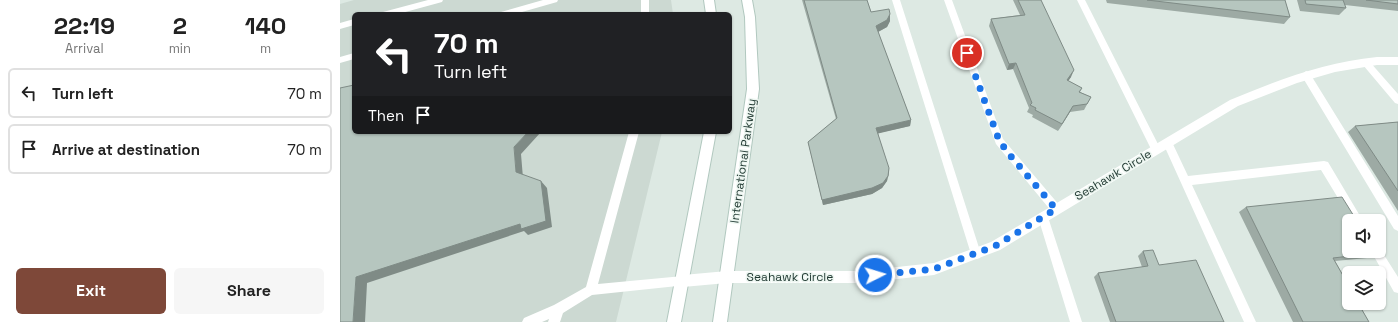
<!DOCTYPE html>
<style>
:root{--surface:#fff;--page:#f6f6f6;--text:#222;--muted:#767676;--line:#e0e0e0;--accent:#7e4839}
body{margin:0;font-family:"Space Grotesk",sans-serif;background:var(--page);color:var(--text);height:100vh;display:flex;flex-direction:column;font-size:15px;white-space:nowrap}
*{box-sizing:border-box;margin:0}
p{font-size:13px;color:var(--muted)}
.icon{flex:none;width:22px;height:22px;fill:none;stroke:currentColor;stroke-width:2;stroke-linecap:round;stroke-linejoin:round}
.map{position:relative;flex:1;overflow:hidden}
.side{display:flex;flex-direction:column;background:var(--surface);width:340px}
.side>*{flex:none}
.guide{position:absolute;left:12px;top:12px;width:380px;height:122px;border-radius:6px;box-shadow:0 1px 3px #0004;background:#202124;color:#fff;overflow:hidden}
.controls{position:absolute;left:1002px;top:214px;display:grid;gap:8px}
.controls a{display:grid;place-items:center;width:44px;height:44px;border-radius:6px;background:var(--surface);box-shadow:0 1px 3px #0004;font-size:20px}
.pin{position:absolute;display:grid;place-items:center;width:34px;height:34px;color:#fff;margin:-17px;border:2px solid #fff;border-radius:50%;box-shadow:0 1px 4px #0007}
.me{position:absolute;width:44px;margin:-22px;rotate:85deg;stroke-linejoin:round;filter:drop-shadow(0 0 3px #0008)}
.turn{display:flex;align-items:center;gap:14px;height:84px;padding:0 16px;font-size:18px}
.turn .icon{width:52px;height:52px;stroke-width:2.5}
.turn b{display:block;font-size:28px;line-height:34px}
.then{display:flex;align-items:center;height:38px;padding:0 16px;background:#0003;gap:8px;font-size:15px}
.eta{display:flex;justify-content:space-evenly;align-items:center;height:68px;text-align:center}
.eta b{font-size:24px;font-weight:700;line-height:28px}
.cta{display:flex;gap:8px;margin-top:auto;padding:8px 16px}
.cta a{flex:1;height:46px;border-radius:6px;background:var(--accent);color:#fff;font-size:16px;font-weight:700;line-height:46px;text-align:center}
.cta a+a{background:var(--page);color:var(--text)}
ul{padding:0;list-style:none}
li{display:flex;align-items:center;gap:12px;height:50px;margin:0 8px 6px;padding:0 8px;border:2px solid var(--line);border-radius:6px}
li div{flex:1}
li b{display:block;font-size:15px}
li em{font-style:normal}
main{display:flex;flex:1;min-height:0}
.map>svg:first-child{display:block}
.built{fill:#ccd9d2}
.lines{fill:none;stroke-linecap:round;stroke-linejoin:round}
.secondary-casing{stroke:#b1c8bf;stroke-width:2}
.service{fill:#fff;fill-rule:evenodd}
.minor{fill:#fff;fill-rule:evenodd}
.secondary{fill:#fff;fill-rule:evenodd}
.wall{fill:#9daaa4}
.shaded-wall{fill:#7f8b86}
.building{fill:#b6c6bf;stroke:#7f8b86}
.route{stroke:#1a73e8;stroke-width:7;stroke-dasharray:0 12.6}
.labels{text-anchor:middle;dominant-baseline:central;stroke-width:3;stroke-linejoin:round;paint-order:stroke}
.street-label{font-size:12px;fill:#1f3831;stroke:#edf6f1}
</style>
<main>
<section class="side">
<div class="eta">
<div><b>22:19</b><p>Arrival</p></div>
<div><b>2</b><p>min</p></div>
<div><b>140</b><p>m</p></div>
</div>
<ul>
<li><svg class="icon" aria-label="left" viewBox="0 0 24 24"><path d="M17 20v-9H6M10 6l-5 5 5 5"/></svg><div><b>Turn left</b></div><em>70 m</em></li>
<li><svg class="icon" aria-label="arrive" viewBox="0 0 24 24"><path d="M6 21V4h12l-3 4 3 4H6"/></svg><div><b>Arrive at destination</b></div><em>70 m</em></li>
</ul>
<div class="cta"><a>Exit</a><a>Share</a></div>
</section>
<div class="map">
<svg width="1058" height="322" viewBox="0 0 1058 322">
<rect width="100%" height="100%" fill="#dde9e3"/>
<path class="built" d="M14,0H331L333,14H14V132H322L276,322H0V4Z"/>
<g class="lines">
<defs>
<path id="secondary" d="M364,0H374L376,14H366Z
M402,0H412L415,17L419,89L387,322H373L407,89L405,17Z
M364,132H376L341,322H327Z"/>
</defs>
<use href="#secondary" class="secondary-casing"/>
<path class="service" d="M88,0H103L102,2L58,14H42L43,12Z
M203,0H218L217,2L175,14H160L161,12Z
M301,0H309V14H301Z
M552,0H560L641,254L640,258L636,259L632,258L631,254Z
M604,0H612L663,139L720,206L721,209L720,212L716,214L712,212L656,144Z
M737,0H745L821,150L819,153L816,154L813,153Z
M14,19V25L0,29V23Z
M14,53V59L0,63V57Z
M1026,60L1029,61L1058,94V104L1055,103L1023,65L1022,63Z
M966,71L969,72L1058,216V231L1054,229L963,78L961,75Z
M289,132H299L258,284L343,276L347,277L349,281L347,285L252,295L223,313L220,322H208L209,319L202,322H182L184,318L214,305L246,287Z
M828,139L831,140L848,176L984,161L988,162L1023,221H1012L981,170L852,185L916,322H904L823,143L825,140Z
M703,212L707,214L708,217L742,322H730L698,217L699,214Z
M1039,247L1058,277V293L1054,292L1031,251H1039Z"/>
<path class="minor" d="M1037,57H1058V65H1037L995,72L957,83L898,106L660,250L594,275L520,283H387L343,287L338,286L336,281L338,276L343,275L387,271H520L594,263L651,242L890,100C938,80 985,62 1037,57Z"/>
<use href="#secondary" class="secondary"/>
</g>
<path class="wall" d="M462,0H527L531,12L550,21L547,27L538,32L571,120L570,126L538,133L549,174L547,181L542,188L532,194L483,205L468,142L496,119Z
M673,0H701L731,77L728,81L742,88L740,92L751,97L744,110L730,112L718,131L692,117L693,115L687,112L689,108L673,69L667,70L649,26L651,19L680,15Z
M766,0H945L950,17L944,24L767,3Z
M957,0H1058V11L1005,5L1006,8L999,15L960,11Z
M1058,122V211L1008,132L1015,126Z
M906,207L1036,253L1027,258L995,261L1029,322H953L899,212Z
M803,251L819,265L884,322H770L754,277L758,273L802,267L798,256Z"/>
<path class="shaded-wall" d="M550,14V21L547,27L536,33V26Z
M676,63L673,69L667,70L669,64Z
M734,70L731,77L724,87L727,80Z
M733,106L730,112L718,131L722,124Z
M571,120L570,126L536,134V128Z
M188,132H201L181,154L183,178L176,172L174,147Z
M549,168L547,181L542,188L532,194L483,205L482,200Z
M201,181L207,188L212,227L188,235L184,231L27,283L25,322H13L16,277Z"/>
<path class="building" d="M464,0H527L531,12L549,9L550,14L547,20L536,26L571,120L536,128L549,168L548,176L543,183L532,188L482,200L468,142L497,118Z
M678,0H701L734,70L727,80L742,88L739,92L751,97L747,104L733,106L722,124L695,110L696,108L690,105L692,103L676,63L669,64L651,19L685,15Z
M807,0H945L950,17Z
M965,0H1003L1006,8L966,4Z
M1026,0H1058V4Z
M14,85V132H188L174,147L176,172L201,181L206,221L181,229L180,224L16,277L13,322H0V88Z
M1058,122V191L1015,126Z
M1002,197L1017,221H1009V251H1035L1036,253L993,258L1009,286V303H1018L1029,322H963L906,207Z
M813,250L819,265L856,260L884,322H776L758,273L808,266L803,251Z"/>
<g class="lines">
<path class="route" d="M535,275L594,269L655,246L716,209L668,153L659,140L627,53"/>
</g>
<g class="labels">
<g class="street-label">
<text transform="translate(403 161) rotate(-82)">International Parkway</text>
<text transform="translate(773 175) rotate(-31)">Seahawk Circle</text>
<text x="450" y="277">Seahawk Circle</text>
</g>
</g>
</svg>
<div class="controls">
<a><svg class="icon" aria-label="sound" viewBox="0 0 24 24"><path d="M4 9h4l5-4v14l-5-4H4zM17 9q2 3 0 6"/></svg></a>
<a><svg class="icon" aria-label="layers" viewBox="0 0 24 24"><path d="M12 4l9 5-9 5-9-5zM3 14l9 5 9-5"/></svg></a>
</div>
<div class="pin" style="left:627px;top:53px;background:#d93025"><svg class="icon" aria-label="arrive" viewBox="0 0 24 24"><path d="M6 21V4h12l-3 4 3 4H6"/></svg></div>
<svg class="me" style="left:535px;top:275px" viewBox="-20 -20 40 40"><circle r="17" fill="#1a73e8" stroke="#fff" stroke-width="3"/><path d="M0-11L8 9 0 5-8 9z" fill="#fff"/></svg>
<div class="guide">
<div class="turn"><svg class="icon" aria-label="left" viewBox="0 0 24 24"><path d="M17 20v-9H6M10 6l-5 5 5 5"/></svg><div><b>70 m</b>Turn left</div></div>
<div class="then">Then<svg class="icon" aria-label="arrive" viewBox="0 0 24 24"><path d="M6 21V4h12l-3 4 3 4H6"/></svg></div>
</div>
</div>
</main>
